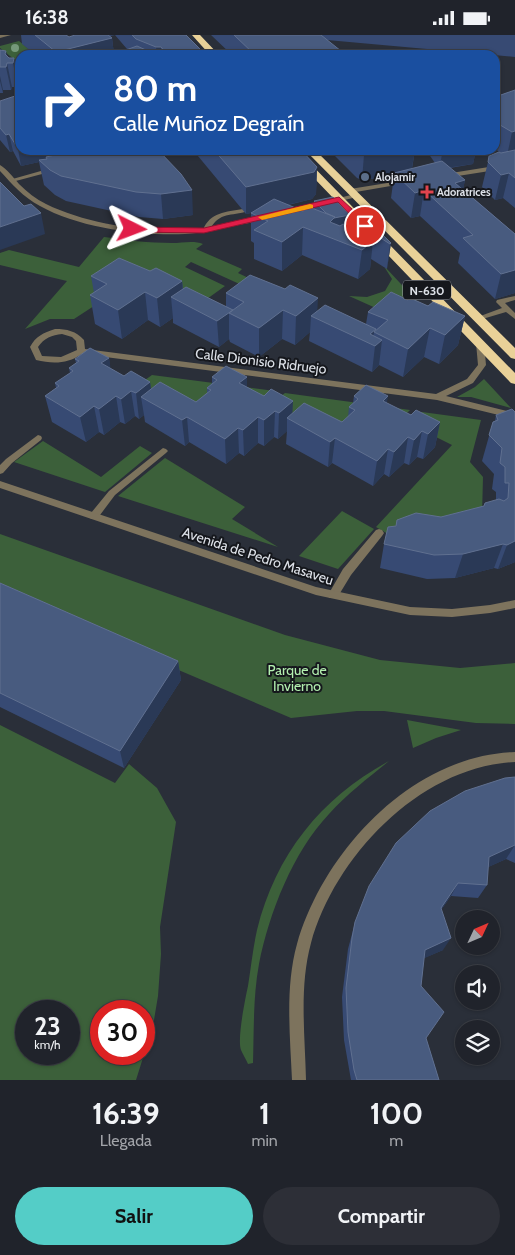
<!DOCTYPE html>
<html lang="es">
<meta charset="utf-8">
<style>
:root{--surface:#20232b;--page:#2d2f37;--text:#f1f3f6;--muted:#a2a4a9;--line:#3d4047;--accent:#54cdc7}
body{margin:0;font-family:Cabin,sans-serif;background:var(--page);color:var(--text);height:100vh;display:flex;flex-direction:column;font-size:19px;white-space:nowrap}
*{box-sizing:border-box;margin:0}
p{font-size:16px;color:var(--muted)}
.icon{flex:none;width:28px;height:28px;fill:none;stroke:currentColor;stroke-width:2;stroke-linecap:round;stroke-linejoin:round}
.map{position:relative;height:1045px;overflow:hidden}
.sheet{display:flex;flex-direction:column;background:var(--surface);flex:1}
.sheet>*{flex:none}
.guide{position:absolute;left:15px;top:15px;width:485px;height:105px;border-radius:15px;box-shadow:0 1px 4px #0004,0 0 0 1px var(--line);background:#1a4fa0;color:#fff;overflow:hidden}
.needle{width:32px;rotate:46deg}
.buttons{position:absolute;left:455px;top:875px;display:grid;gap:10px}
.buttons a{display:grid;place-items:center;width:45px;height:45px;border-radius:50%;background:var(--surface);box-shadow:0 1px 4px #0004,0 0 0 1px var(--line);font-size:25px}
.speed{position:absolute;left:15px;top:965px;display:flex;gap:10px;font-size:25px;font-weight:700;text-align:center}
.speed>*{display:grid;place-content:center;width:65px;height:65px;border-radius:50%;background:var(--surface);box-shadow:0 1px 4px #0004,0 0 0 1px var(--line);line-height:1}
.speed small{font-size:12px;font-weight:400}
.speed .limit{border:8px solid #d22;background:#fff;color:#111}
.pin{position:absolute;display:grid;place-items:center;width:42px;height:42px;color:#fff;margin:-21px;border:2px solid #fff;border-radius:50%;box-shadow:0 1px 5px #0007}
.me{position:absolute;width:55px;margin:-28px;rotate:93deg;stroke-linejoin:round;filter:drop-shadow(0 0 4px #0008)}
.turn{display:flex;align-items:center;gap:18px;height:105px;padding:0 15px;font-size:22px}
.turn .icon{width:65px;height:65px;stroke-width:2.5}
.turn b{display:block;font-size:35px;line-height:42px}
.eta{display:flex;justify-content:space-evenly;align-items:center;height:85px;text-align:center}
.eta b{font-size:30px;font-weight:800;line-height:35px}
.action{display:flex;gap:10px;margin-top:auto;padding:10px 15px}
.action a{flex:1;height:58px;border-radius:30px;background:var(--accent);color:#111;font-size:20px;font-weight:800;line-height:58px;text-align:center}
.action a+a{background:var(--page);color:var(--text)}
.status{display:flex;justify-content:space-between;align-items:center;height:35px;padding:0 25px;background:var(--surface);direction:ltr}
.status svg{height:14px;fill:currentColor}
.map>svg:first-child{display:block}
.green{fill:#3c603a;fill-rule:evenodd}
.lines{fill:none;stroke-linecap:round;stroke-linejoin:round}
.lane{fill:#7d735d;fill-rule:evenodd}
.street{fill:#7d735d;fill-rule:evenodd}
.highway{fill:#e9d198;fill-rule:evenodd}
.tree{fill:#75997a}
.wall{fill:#374a73;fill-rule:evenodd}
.shaded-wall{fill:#2a3956}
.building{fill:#485b7f;stroke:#607090}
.route{fill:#e11d48;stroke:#92132f}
.slow{fill:#f59e0b}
.service-dot{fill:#5c6f8a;stroke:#15171c;stroke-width:2}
.health-dot{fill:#e0444e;stroke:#15171c;stroke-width:2}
.labels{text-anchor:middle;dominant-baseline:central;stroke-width:4;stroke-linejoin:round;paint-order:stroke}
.far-poi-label{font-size:11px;font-weight:bold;fill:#dde1e8;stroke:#15171c;text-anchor:start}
.shield{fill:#15171c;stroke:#a1a4ab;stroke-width:1}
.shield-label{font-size:12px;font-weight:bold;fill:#dde1e8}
.street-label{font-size:14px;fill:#dde1e8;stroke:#15171c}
.park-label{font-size:14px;fill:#b3f0af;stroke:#15171c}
</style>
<div class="status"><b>16:38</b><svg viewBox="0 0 49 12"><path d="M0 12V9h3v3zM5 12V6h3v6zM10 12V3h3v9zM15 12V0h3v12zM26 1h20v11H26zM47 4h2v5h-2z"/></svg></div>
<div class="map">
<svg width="515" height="1045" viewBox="0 0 515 1045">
<rect width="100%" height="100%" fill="#2a2f39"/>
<path class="green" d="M19,6L36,20H20V29L0,13V11Z
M104,202C126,205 149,208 172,208C182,208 194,205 203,209L196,214L242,234L238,238L283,259L275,265L191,227L185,232L225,251L193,274L123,252L74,284H50L25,294L67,246L0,230V218L9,215L79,232Z
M385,233H386L458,310L349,261L367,262L385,256L392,244Z
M152,340L275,356L249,378L196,382L138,350Z
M484,344L511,373L471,362H457L475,352Z
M285,358L410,375L394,391L337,403L272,368Z
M422,377L481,385L470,427L483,442L482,481L430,497L396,490L388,499L376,492L452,410L430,399L404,396Z
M43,406L101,442L140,411L152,418L105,457L14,427Z
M165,423L245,472L232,484L278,512L118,461Z
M342,476L374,494L338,534L299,521Z
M0,499L285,600L380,625L460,633L515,628V689L476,688L384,676H357L291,683L0,559Z
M407,685L461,695L436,703L413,713Z
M0,690L115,748L129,729L157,753L176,787L160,892L161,919L158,961L153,991L136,1045H0ZM26,976H69V1019H26ZM101,976H144V1019H101Z
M389,726C368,743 347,759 329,779C293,817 269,878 259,929C253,961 254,996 253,1028L248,1029C246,1024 243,1020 241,1015C237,1004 245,965 248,951C251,932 253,913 257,895C276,819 321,763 389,726Z"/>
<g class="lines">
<path class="lane" d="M55,132L57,133V135L12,147L9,145Z
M243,174L246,176L245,177C228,181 218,178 209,196L203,195C210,177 226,177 243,174Z
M38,400L41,401L42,403L41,405L12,428L3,438L0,439V430L6,424Z
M163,413L166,414L168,416L166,418L115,460L97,484H91L89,481L91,478L109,456Z
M379,494L382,495L384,498L382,501L351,540L337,563H329L328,560L343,534L376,495Z"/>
<path class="street" d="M0,0H11L0,3Z
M515,124V128L496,135L445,143L442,141L445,139L495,131Z
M0,130C7,134 13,142 19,149C27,157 36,164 46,169C91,191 155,199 204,193C224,190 244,184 264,180L267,182C260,187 247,188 238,190C221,194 203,198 185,199C141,201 79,193 40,171C23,162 12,149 0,136Z
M406,145L409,147L408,148L350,158L347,156L350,154Z
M355,159L357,160V162L286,179L283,177Z
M515,261V265L505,268L515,278V284L506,277L479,285L475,283L502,273L496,267L497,265Z
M55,294C67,294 76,296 84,305L85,314L436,359L467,344L478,330L476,308L480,305L484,308L486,330L473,348L446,361L515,378V384L437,365L82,319C67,329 53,329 36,325L30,312C36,301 43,298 55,294ZM62,299L72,302L76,306L77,315L61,322L42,321L38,312C44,303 52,300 62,299Z
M0,446L316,552L410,572L452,574L490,570L515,565V573L490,578L452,582L410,580L316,560L0,453Z
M515,717V727C421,731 335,821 311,908C299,952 305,1000 306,1045H292C290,1000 285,952 297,909C324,815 413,720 515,717Z"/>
<path class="highway" d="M192,0H200L219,20H210Z
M287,115H297L515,338V349L511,348Z
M305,115H315L515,313V324L511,323Z"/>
</g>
<circle class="tree" cx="15" cy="13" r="4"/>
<path class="wall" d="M21,0H66L69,2L75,0H186L206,20H36L22,9ZM115,0L127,14L114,19L112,3L110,1Z
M211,0H515V22L327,5L341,20H232Z
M0,15L9,23H14L19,47L18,52H12L11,55H3V58H0Z
M515,55V173L503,163L495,165L482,152L488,127L501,118L495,114V62Z
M0,66L20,115H158L193,180L163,184L139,182L66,166L55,160L44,150L39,127L21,131L13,116L10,117L0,105Z
M193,115H301L317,132L316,159L312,164L288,170L303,176L314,174V166L349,191L355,194V196L356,197L357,188L391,208L387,234L371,224L370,234L358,244L302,220L282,236L254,224V208L251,206V178L246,179Z
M329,115H415L412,134L435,128L426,115H476L473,129L450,133L465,145L463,154L515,199V258L495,264L458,228L460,218L420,181L411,183L391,163L394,141L362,145L357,143Z
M150,236L182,246L183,254L226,272V258L317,276L366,289L368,277L408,265L465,281L458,310L439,329L424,322L403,342L379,330L372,337L309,306L310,297L295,310L282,304L259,322L230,307L229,304L219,312L173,288V283L160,292L148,285L122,304L95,289L90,260L94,258L91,241Z
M109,323L110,333L124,341L150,347L151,354L196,367L207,359V353L212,348V342H247V352L292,379L342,387L348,382L349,372L353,368L354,361L387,369L411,380L440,387L435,412L423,424L417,422L409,430L404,428L389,442L384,439L373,451L332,428L328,432L286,409L287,396L278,404L274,402L264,411L258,408L244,421L239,418L226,429L189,407L185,411L145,387L144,380L139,384L135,381L125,389L120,387L104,400L99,397L86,407L52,387L45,361L56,353L55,348L70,338L69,333L76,328L75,324Z
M515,377V527L498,534L494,533L455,543L427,544L380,533L384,509L441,482L484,471L496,465V457L492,454L494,439L482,426L493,387L495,386L496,380Z
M0,548L178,626L181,645L124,733L0,672Z
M515,742V828L506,824L488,832L487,850L478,863L451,861L441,875L443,915L424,923L421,951L426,1003L439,1045H351L344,1005L342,962L348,914L352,899L355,887Z"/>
<path class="shaded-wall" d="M112,3L114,20H57L56,17Z
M156,12H161V20H157Z
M6,16L9,28H7L12,52L11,55L6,32L5,19Z
M341,16V20H331L332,18Z
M14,23L19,47L18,52L13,28Z
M0,41L3,55V58L0,46Z
M515,96V118L507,121L512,97Z
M9,99L13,116L10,117L6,100Z
M20,113V115H95L39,125V127L21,131L18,114Z
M404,115H415L411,138H394V141L362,145L364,120Z
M443,115H476L473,129L439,134Z
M317,132L316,159L312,164L246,179V152Z
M509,138L503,163L495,165L501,140Z
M465,145L460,170L455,148Z
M192,155L193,180L163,184L161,159Z
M424,155L420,181L411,183L415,158Z
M41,178L45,199L0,215V192Z
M350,180L349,192L328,202L330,187L331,184Z
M303,192L302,220L282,236V207Z
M373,206L370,234L358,244L362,215Z
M391,208L387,234L390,209Z
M515,235V258L495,264L501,239Z
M182,246L184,269L171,262L173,283L160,292L157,263Z
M145,257L148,285L122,304L118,275Z
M318,263L317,283L311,281L310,297L295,310L296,281Z
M233,275L229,278V304L219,312L217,286Z
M283,275L282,304L259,322V293Z
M465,281L458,310L439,329L445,300Z
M430,293L424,322L403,342L408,314Z
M376,294L375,298L374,297L372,310L370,299Z
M382,305L379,330L372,337L375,311Z
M109,323L113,349L101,328Z
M247,342V367L239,348Z
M150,347L153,368L141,362L144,380L139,384L136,358Z
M131,356L135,381L125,389L121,364Z
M116,361L120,387L104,400L99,374Z
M388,361L384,387L383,366Z
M293,366L292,386L287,383V396L278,404L279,378Z
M94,371L99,397L86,407L80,382Z
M275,376L274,402L264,411V385Z
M187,382L189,407L185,411L182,385Z
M258,382V408L244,421L243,395Z
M440,387L435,412L423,424L428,399Z
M238,393L239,418L226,429L225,404Z
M422,396L417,422L409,430L414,405Z
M408,402L404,428L389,442L394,417Z
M335,403L332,428L328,432L330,407Z
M388,414L384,439L373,451L377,426Z
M515,506V527L498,534L507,510Z
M503,509L494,533L455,543L463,519Z
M178,626L181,645L124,733L120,716Z
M515,810L506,824L480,836L489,822Z
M458,848L451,861L433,886L441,873Z
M451,903L443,915L418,926L425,915Z"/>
<path class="building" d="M35,0H66L69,2L75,0H108L112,3L56,17Z
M132,0H186L206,20H168L161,12H156L136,4Z
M234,0H321L341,16L332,18L333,20H255Z
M137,11L157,20L161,19L162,20H112Z
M0,15L6,16L5,19L9,23H14L13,28H7L6,32H0Z
M515,55V96L512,97L495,87V62Z
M15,61L20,68V70L18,71H20V113L18,114L9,99L6,100L0,93V66Z
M78,115H158L181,139L192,155L161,159L136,157L61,141L50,135L39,125L47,124L46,122Z
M214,115H301L317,132L314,137L246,152Z
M357,115H404L364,120L360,118Z
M515,115V143L509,138L501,140L488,127L489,121L499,117L501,118Z
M442,126L465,145L455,148L515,199V235L501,239L463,203L473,200L424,155L415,158L394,138Z
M0,147L24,171L31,169L41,178L0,192Z
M333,162L350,180L334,183L335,182L326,178L314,166Z
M274,164L303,176L309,172L335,182L330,187L340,191L343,189L355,194L353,195L373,206L362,215L303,192L282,207L254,195L268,186L251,178Z
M368,185L391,208L390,209L357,188Z
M119,223L150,236L156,233L182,246L157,263L145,257L118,275L90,260L107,249L91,241Z
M250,240L285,254L290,250L318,263L296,281L283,275L259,293L229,278L244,267L226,258Z
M186,252L233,275L217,286L171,262Z
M391,257L408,265L410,263L428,271L433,267L465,281L445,300L430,293L408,314L374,297L388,285L368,277Z
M325,270L376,294L370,299L382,305L375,311L311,281Z
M90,313L109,323L101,328L124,341L131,336L150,347L136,358L131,356L121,364L116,361L99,374L94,371L80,382L45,361L59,351L55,348L73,336L69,333L79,326L75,324Z
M226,331L247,342L239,348L264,361L271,354L293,366L279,378L275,376L264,385L258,382L243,395L238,393L225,404L187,382L182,385L141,362L160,347L196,367L211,355L207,353L217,345L212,342Z
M366,350L388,361L383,366L411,380L416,375L440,387L428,399L422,396L414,405L408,402L394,417L388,414L377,426L335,403L330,407L287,383L304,368L342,387L355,375L349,372L358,364L354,361Z
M512,374L515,377V506L507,510L503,509L463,519L434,520L384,509L388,492L396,491L397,485L416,478L441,482L484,471L485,468L499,464L504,466L508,463L509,448H505V432L500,428L502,413L489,400L493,387L498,385L496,380Z
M0,548L178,626L120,716L0,658Z
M515,742V810L489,822L487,850L458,848L441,873L451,903L425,915L421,951L444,977L426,1003L439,1045H357L354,1035L348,997L346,953L352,903L355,887L369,851L396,808L430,776L465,756L505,743Z"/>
<path class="route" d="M339,162L368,189V192H362L338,167L204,198L132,197L128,194L132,192L204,193Z"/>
<path class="slow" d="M310,169L313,170V173L262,185L258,182Z"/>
<circle class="service-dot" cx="365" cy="142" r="5"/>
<path class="health-dot" d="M424.5 149.5h5v5h5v5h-5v5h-5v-5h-5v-5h5z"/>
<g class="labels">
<g class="far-poi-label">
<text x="375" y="142">Alojamir</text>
<text x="437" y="157">Adoratrices</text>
</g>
<rect class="shield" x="403" y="245.5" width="48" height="19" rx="4"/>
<g class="shield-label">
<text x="427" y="255">N-630</text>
</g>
<g class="street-label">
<text transform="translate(261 326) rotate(7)">Calle Dionisio Ridruejo</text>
<text transform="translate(258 521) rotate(18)">Avenida de Pedro Masaveu</text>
</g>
<g class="park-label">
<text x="297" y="635">Parque de<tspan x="297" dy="16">Invierno</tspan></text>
</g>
</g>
</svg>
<div class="buttons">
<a><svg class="needle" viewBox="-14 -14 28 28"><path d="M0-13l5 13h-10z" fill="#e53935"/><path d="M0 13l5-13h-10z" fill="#a2a4a9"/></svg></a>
<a><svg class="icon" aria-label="sound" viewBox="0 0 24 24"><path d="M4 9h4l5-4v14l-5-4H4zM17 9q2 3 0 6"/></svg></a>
<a><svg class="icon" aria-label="layers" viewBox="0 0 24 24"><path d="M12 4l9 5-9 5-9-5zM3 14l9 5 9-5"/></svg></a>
</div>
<div class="speed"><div>23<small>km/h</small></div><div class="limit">30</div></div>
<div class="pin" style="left:365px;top:191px;background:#d93025"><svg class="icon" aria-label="arrive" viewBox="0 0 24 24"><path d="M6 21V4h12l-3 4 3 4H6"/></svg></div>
<svg class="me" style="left:132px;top:194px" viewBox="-20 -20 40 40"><path d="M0-17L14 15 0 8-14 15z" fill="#e11d48" stroke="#fff" stroke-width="4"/></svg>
<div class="guide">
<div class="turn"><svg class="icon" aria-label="right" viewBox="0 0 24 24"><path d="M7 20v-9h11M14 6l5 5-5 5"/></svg><div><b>80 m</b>Calle Muñoz Degraín</div></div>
</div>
</div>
<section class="sheet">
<div class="eta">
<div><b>16:39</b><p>Llegada</p></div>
<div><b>1</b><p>min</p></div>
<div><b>100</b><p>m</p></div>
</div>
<div class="action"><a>Salir</a><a>Compartir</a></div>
</section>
